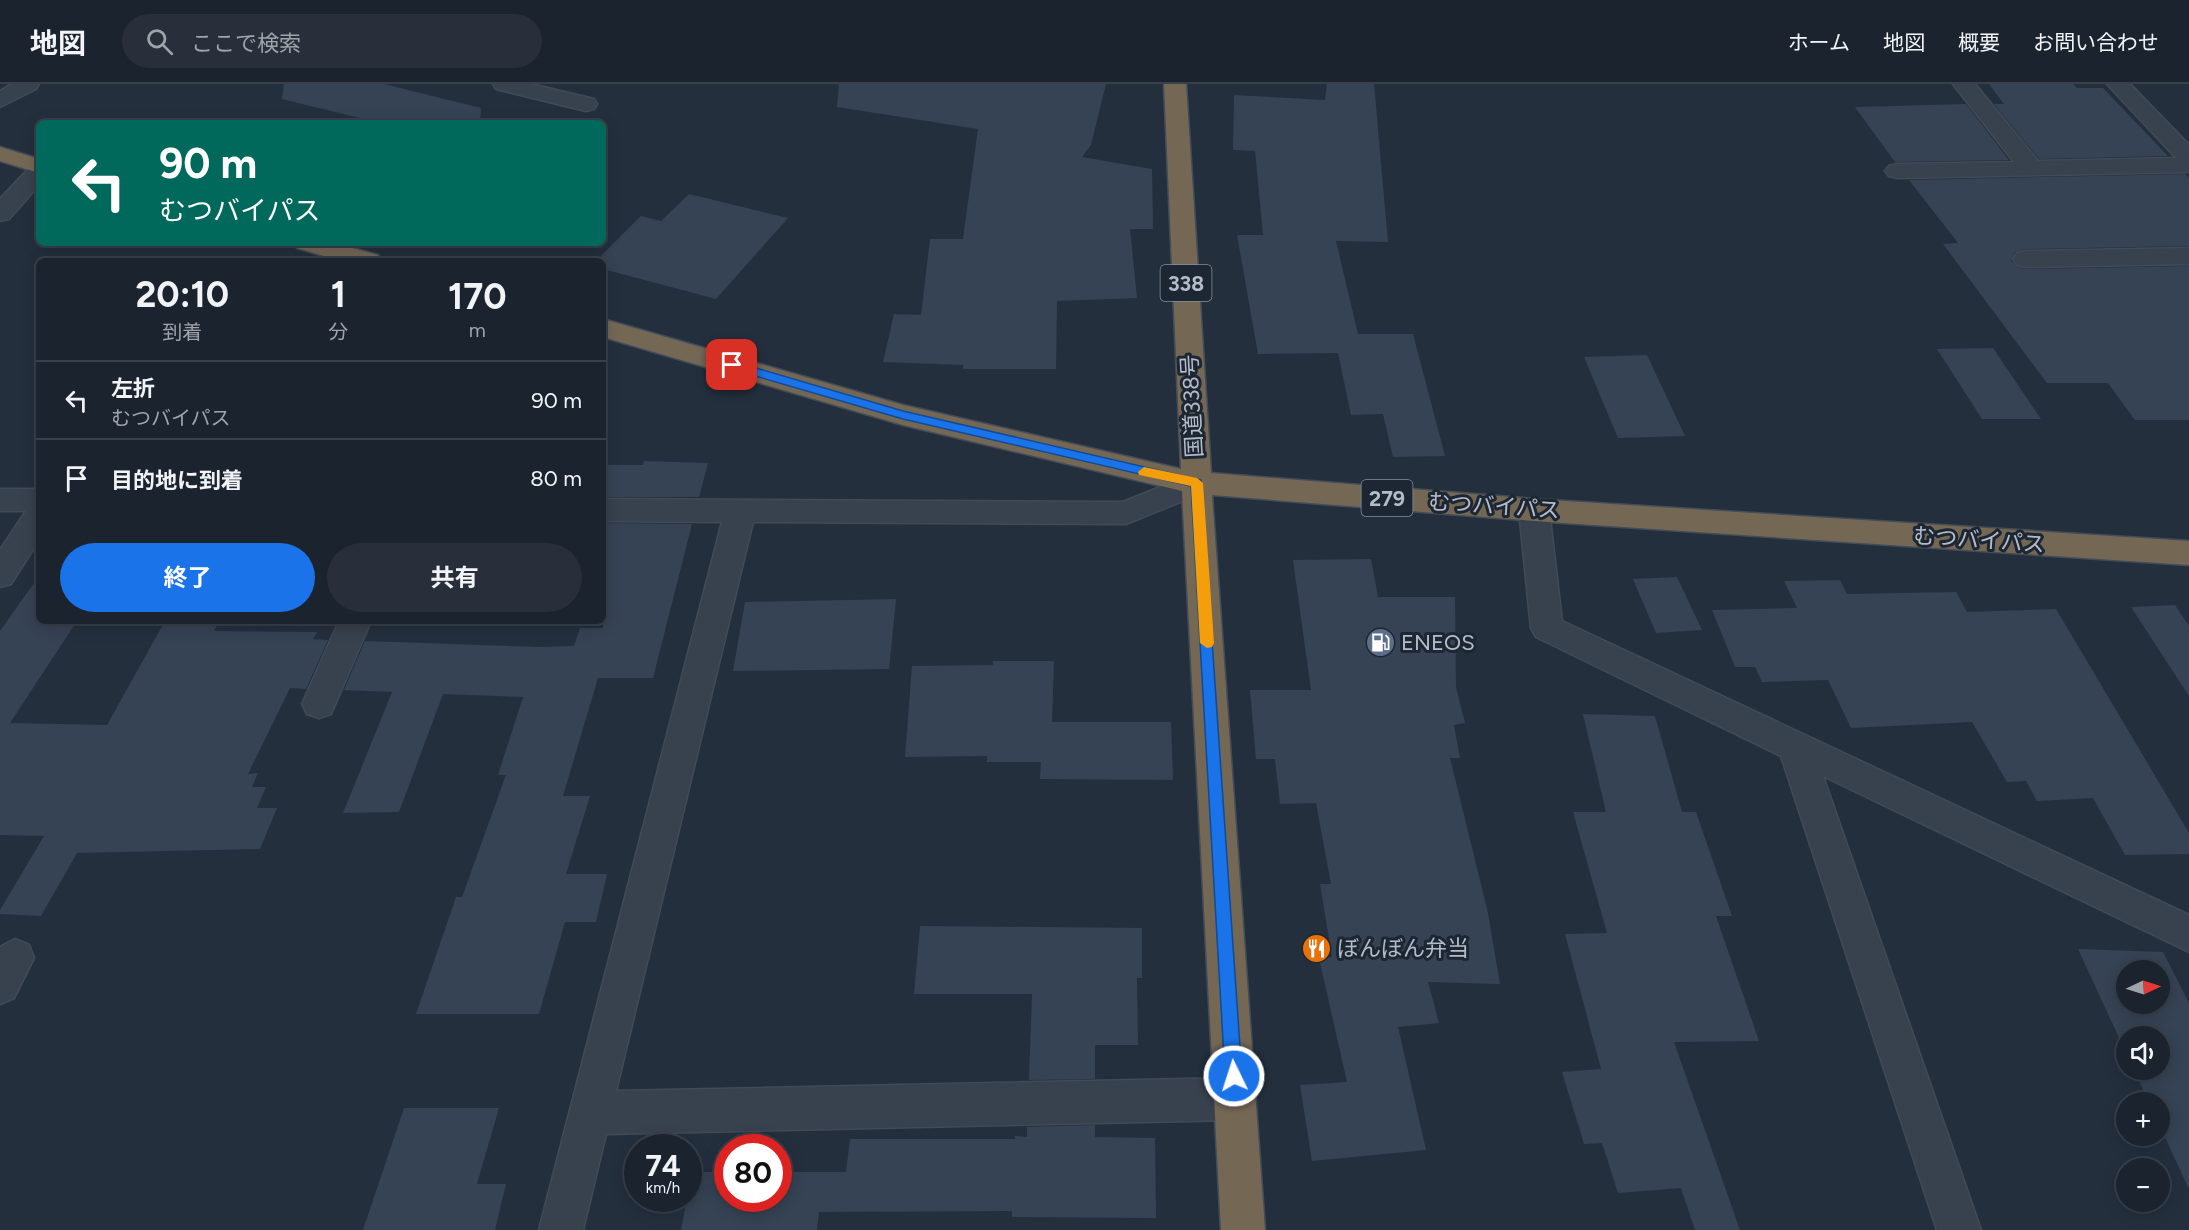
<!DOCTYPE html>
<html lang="ja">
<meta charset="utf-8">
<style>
:root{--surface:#1b232e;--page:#282f3a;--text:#f1f3f6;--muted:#a0a4aa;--line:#39404a;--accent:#1a73e8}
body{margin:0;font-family:Figtree,"Noto Sans JP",sans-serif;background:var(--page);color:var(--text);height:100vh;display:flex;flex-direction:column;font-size:22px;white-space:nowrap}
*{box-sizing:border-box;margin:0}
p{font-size:20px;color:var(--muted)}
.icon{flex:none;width:33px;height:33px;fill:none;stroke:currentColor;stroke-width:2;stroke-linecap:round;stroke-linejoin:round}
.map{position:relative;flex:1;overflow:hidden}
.panel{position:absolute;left:36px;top:174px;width:570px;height:366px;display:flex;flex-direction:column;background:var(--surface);border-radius:9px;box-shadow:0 3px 15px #0003,0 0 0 2px var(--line)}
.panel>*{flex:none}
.guide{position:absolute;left:36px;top:36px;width:570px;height:126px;border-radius:9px;box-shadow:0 3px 15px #0003,0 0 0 2px var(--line);background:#00695c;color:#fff;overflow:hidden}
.needle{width:39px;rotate:86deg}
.fabs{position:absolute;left:2116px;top:876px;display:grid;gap:12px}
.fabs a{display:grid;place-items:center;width:54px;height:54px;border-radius:50%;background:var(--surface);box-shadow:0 3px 15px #0003,0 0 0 2px var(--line);font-size:30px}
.speed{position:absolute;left:624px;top:1050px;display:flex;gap:12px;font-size:30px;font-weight:700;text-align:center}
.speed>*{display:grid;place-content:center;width:78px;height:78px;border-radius:50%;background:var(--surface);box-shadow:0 3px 15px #0003,0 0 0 2px var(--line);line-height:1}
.speed small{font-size:15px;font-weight:400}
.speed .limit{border:9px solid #d22;background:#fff;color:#111}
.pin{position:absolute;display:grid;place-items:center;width:51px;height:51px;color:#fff;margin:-26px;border-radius:12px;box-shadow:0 3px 9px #0006}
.me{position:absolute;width:66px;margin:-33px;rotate:356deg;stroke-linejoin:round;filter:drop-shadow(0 0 4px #0008)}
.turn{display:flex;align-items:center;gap:21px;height:126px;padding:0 24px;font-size:27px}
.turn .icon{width:78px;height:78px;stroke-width:2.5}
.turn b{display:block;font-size:42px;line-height:51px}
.eta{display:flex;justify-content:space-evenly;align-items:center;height:102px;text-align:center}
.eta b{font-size:36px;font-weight:700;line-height:42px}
.cta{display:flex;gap:12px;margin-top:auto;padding:12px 24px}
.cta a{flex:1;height:69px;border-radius:36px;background:var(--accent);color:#fff;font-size:24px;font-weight:700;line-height:69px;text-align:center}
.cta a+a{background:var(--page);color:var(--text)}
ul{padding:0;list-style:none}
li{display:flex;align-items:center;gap:18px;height:78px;padding:0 24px;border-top:2px solid var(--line)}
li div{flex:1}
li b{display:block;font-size:22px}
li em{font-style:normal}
header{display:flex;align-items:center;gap:36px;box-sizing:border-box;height:84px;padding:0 30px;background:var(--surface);border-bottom:2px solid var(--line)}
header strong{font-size:28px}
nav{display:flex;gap:33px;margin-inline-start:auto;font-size:21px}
.search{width:420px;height:54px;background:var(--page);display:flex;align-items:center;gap:15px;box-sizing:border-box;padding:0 21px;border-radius:33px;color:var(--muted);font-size:22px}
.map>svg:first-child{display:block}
.building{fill:#364354;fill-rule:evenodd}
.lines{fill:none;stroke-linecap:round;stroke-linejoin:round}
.minor-casing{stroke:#414a57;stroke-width:3}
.highway-casing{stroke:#434c59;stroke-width:3}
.minor{fill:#38414e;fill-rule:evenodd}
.highway{fill:#746855;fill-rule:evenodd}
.route{fill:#1a73e8;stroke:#114b97;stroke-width:1.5}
.slow{fill:#f59e0b}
.labels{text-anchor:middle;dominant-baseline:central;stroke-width:6;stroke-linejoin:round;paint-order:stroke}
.shield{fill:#1d2633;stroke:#878f9c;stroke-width:1.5}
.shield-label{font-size:21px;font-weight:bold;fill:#b4bcc9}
.street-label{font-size:22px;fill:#b4bcc9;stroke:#1d2633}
.poi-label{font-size:22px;fill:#b4bcc9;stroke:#1d2633;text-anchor:start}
</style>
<header>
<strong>地図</strong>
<div class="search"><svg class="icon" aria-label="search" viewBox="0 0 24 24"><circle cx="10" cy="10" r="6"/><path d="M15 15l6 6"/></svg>ここで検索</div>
<nav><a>ホーム</a><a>地図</a><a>概要</a><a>お問い合わせ</a></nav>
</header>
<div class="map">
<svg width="2189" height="1146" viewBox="0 0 2189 1146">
<rect width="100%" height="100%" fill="#242f3e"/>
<path class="building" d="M284,0H384L481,24L480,39H380L282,15Z
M839,0H1106L1091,61L1082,73L1152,85L1153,145H1130L1137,214L1057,217L1056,285H963V281L883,278L894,230L921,231L930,155H963L978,45L837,23Z
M1327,0H1374L1388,158L1336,157L1358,250H1413L1445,372L1393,373L1383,330L1351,331L1338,269L1258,270L1237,151H1263L1255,67L1233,66L1234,11L1325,16Z
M1989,0H2073L2077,4H2103L2168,72L2039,75L1994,20H2004Z
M1966,20L2009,76L1895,78L1855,23Z
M2185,90L2189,94V162L2026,165L2015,168L2011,176L2017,183L2026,185L2189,182V336H2135L2108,299H2047L1943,160L1958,159L1909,96Z
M689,110L788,134L716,215L603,185V177H596L641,132L661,137Z
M1993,264L2041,335H1982L1937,265Z
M1647,271L1685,352L1618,354L1584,273Z
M644,377L708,379L699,413H603V381H643Z
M603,439L692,440L653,594H598L563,712H590L566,790H607L596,838H565L539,930H416L456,813H462L506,691H498L523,613L443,610L399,728L343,729L392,608L344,606L365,557L538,563L574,562L580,544H603Z
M1371,475L1378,513H1455L1456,603L1465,639L1454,641L1460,674H1450L1488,829L1500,900L1428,898L1439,939L1398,943L1426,1066L1312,1077L1300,1001L1347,998L1319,874L1332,873L1320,800H1331L1316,719L1280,720L1275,675H1256L1250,606H1311L1293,476Z
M39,492V537H77L10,639L107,641L165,537H219L214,547L317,548L313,555L328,556L306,605L290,604L248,690L258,689L252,703H266L257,724H277L260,765L77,769L41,832L0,830V826L44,752L0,751V547Z
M1677,493L1702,546L1656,549L1633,495Z
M1840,496L1847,510L1956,508L1967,528L2056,525L2189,749V770L2125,771L2093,714L2037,717L2026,697L2007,698L1972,638L1851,644L1828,596L1762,598L1755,583H1735L1712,526L1797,524L1784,497Z
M896,515L889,585L733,587L745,518Z
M2175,521L2189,542V612L2131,523Z
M993,577H1054L1052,638H1171L1173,696L1040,695L1041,678H987V672L905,673L912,582L993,581Z
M1583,630L1655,632L1682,728H1696L1732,832H1716L1759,957L1674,958L1740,1146H1695L1681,1104L1618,1109L1602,1059L1584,1060L1562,988L1601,985L1565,850L1607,849L1573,728H1606Z
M920,842L1142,844V894H1137L1138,961H1095V995L1029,996L1032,910H914Z
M2078,865L2163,868L2189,919V1105L2160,1043V1018H2149L2134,986H2160V952H2127V971ZM2127,886H2160V920H2127Z
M404,1024H499L477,1100H506L495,1146H363Z
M1095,1041V1053L1155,1054L1156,1134L1012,1133V1127L819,1128L817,1146H681L692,1088H728V1114H778V1088H846L850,1055H1015V1052L1027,1053V1043Z"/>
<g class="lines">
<defs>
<path id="minor" d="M12,0H39L36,5L0,23V7Z
M493,0H531L594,15L597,20L594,25L586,27L496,5Z
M1953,0H1975L2038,77L2176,74L2107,0H2130L2189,61V88L1897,94L1889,92L1885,87L1889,82L1897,80L2014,78Z
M39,80V101L9,135L0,137V115L31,82Z
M2189,164V180L2026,183L2017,181L2013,175L2017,169L2026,167Z
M1197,388L1207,391L1212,399L1207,407L1126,440L753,438L616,1007L1235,994L1250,1000L1256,1015L1250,1030L1235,1036L606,1050L583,1146H539L722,438L603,437V415L1123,418Z
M0,405H39V456L11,500L0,503V466L26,427H0Z
M1534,415L1545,418L1549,426L1562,537L2189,831V868L1823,692L1981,1146H1937L1781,672L1536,553L1531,544L1519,426L1523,418Z
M339,537H371L331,630L319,634L307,630L302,620Z
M15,855L29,861L34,874L14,914L0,920V863Z"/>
<path id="highway" d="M1164,0H1186L1211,389L1534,415L2189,457V481L1534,437L1212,411L1265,1146H1221L1182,407L903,341L603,253V235L903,321L1181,385Z
M0,63L39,75V89L0,77Z
M294,159H334L378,171L382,177H341L297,164Z"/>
</defs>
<use href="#minor" class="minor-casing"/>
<use href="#highway" class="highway-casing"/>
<use href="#minor" class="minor"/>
<use href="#highway" class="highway"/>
</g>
<path class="route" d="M732,277L903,327L1201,396L1242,992L1240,998L1234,1000L1228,998L1225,992L1191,402L903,335L728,284V278Z"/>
<path class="slow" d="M1144,383L1197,394L1203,399L1214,559L1212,563L1207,564L1200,559L1191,402L1139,391L1138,388Z"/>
<defs>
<symbol id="fuel-disc" viewBox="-11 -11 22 22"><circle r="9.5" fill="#5c6f8a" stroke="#1d2633"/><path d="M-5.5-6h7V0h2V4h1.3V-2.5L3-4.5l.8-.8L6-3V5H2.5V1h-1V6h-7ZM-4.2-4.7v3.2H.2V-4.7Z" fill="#fff"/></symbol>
<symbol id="restaurant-disc" viewBox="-11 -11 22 22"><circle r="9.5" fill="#e8710a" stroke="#1d2633"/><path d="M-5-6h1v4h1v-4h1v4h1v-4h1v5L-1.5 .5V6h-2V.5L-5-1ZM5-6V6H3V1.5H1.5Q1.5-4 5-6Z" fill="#fff"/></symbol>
</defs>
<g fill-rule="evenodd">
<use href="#fuel-disc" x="1364" y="542" width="33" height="33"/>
<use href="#restaurant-disc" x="1300" y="848" width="33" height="33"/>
</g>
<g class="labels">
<g class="shield">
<rect x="1160.5" y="181" width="51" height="36" rx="4.5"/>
<rect x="1361.5" y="396" width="51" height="36" rx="4.5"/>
</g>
<g class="shield-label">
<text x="1186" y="199">338</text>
<text x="1387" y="414">279</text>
</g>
<g class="street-label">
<text transform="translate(1192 322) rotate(-93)">国道338号</text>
<text transform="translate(1494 422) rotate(4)">むつバイパス</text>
<text transform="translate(1979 456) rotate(4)">むつバイパス</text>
</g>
<g class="poi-label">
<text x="1401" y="558">ENEOS</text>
<text x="1337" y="864">ぼんぼん弁当</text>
</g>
</g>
</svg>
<div class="fabs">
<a><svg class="needle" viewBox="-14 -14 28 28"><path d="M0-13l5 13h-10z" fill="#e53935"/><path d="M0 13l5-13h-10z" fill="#a0a4aa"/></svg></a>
<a><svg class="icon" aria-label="sound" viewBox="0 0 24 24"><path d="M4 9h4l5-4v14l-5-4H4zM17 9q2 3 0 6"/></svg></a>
<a>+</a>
<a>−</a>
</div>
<div class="speed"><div>74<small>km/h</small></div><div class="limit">80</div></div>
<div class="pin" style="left:732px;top:281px;background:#d93025"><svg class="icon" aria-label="arrive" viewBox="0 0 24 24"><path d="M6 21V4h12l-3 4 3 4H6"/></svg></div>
<svg class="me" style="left:1234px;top:992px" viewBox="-20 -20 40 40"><circle r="17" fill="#1a73e8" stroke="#fff" stroke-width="3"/><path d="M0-11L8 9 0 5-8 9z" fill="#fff"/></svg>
<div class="guide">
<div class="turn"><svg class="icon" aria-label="left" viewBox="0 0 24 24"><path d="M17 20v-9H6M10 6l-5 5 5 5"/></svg><div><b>90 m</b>むつバイパス</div></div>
</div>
<section class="panel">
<div class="eta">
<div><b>20:10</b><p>到着</p></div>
<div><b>1</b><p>分</p></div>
<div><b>170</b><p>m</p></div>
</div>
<ul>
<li><svg class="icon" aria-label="left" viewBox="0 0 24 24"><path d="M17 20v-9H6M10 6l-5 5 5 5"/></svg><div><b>左折</b><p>むつバイパス</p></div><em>90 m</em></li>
<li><svg class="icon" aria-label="arrive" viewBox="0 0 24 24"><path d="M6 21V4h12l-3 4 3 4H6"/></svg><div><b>目的地に到着</b></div><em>80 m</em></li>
</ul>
<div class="cta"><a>終了</a><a>共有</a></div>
</section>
</div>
